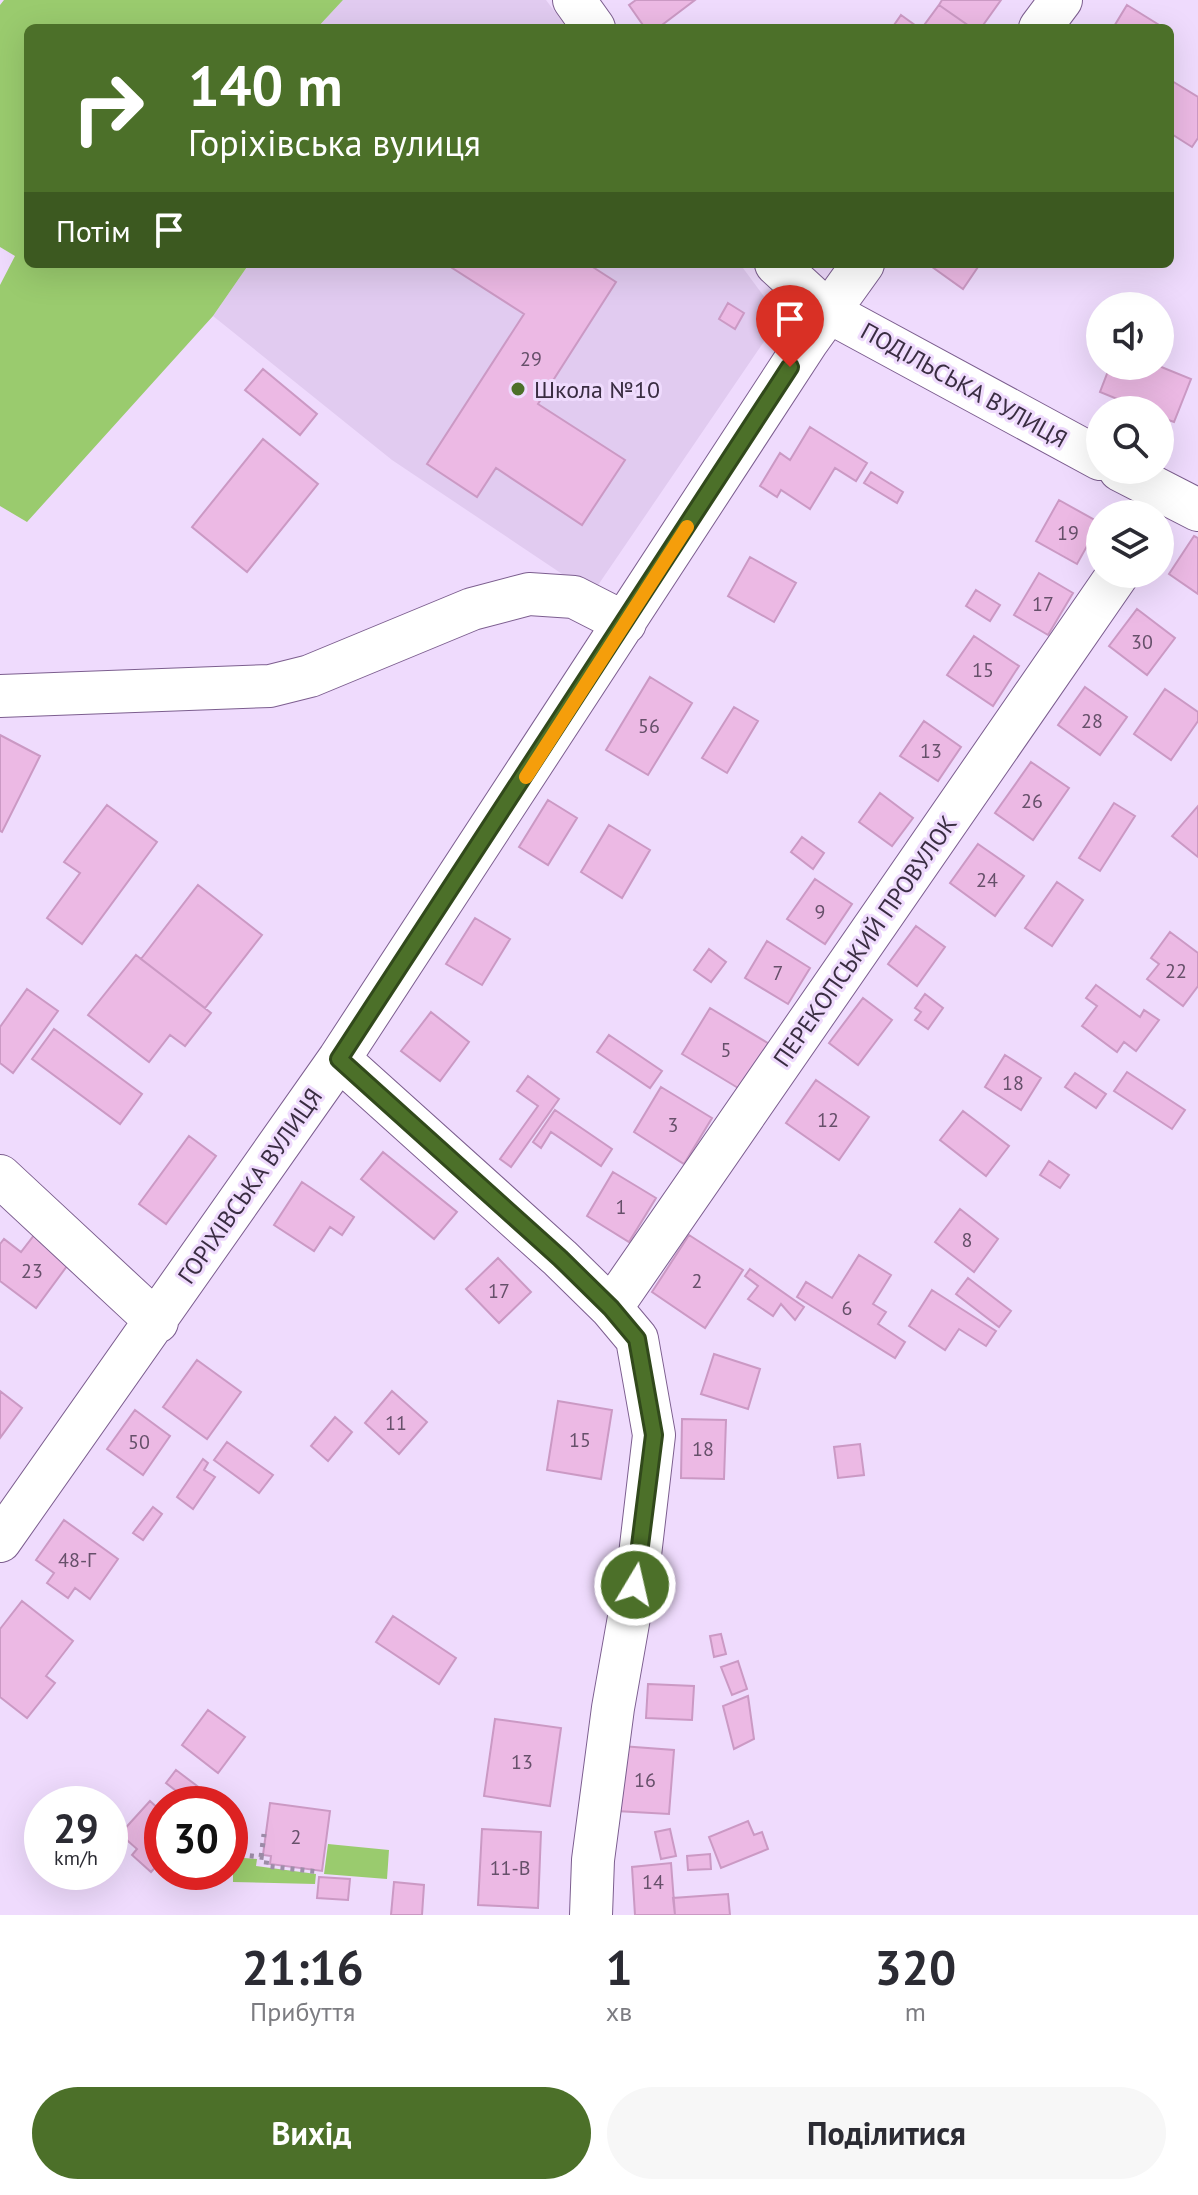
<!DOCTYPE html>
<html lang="uk">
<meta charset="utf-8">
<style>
:root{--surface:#fff;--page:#f7f7f7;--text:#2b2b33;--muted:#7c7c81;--accent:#4c7029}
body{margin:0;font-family:"PT Sans",sans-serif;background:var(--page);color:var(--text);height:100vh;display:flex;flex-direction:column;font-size:30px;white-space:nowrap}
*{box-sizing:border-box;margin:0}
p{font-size:26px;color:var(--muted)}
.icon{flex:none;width:44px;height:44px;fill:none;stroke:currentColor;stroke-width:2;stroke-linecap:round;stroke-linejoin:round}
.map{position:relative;height:1915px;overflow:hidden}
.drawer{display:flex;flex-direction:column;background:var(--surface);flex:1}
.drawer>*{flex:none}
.guide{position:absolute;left:24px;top:24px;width:1150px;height:244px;border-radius:12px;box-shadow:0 8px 32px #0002;background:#4c7029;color:#fff;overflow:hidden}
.fabs{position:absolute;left:1086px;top:292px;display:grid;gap:16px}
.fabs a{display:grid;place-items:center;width:88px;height:88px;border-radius:50%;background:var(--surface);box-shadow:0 8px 32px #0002;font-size:40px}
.speed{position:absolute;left:24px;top:1786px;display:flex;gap:16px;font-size:40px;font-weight:700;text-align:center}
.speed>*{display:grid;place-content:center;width:104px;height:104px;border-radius:50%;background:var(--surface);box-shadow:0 8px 32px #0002;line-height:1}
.speed small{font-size:20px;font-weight:400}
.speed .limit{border:12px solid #d22;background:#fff;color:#111}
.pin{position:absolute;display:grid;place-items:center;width:68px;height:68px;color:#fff;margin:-82px -34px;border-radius:50% 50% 50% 0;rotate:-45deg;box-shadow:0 0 8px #0007}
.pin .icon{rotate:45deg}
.me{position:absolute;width:88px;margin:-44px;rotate:9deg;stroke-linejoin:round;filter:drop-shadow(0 0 6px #0008)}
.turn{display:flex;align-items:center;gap:28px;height:168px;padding:0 32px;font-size:36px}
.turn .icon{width:104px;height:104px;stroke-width:2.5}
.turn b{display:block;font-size:56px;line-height:68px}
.then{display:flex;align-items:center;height:76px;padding:0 32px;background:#0003;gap:16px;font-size:30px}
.eta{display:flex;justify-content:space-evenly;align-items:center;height:136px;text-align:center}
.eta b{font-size:48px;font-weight:600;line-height:56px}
.button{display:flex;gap:16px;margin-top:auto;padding:16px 32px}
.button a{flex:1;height:92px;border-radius:48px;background:var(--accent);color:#fff;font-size:32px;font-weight:600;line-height:92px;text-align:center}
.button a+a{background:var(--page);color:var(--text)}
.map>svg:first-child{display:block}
.built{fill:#e1cbf0}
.green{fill:#9acb6e}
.building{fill:#ecb9e4;stroke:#cb99c4;stroke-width:2}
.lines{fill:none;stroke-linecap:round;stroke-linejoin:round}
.minor-casing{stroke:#7c5e8f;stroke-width:44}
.path{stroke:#9f8eaa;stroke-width:5;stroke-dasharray:4 6;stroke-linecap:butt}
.minor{stroke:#fff;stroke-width:42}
.route-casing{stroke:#31491b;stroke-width:20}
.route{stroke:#4c7029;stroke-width:14}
.slow{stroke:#f59e0b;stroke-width:14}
.poi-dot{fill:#4c7029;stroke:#efdbfd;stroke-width:3}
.labels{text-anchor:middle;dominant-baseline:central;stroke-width:6;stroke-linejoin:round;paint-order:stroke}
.number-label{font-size:20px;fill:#66506a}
.street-label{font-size:24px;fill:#3a2d42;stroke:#efdbfd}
.poi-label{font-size:24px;fill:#3a2d42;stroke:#efdbfd;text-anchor:start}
</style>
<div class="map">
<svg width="1198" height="1915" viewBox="0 0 1198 1915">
<rect width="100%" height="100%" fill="#efdbfd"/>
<path class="built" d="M343,0H546L567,28H317Z
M249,264H740L780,318L592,594L392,460L213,316Z"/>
<path class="green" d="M4,0H343L317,28H28V264H249L213,316L27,522L0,506V285L15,256L0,247V5Z
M328,1844L389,1850L387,1879L324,1874Z
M233,1857L257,1859L256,1866L316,1874L315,1884L233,1882Z"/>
<path class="building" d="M636,0H695L658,28H645L629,5Z
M942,0H1001L981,28H972L939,5Z
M939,5L972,28H922Z
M1127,5L1164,28H1113Z
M901,15L919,28H892Z
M1172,81L1198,97V138L1192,147L1170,133Z
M446,264H588L616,282L538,404L625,460L582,525L496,468L477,497L427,464L524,314Z
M928,264H980L963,289Z
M728,303L744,313L735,329L719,319Z
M1110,366H1125L1141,373L1144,366H1159L1191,379L1174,422L1160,417V410H1144L1100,392Z
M263,369L317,414L300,435L245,390Z
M810,427L867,463L856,481L835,468L810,509L781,490L777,497L760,486L780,453L790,460Z
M263,439L318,484L247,572L192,527Z
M871,472L903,492L897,503L864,483Z
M1059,500L1100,523L1077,564L1036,541Z
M1194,536L1198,538V594L1169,574Z
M750,557L796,583L774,622L728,596Z
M1039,573L1073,593L1048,635L1014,615Z
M976,590L1000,605L990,621L966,606Z
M1137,609L1175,638L1147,675L1109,646Z
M974,636L1019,666L993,706L947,675Z
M650,677L692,703L648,775L606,750Z
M1085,687L1127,717L1100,755L1058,725Z
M1165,689L1198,712V721L1171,760L1134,734Z
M734,707L758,721L727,773L702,758Z
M924,721L961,747L938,781L900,756Z
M0,735L40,756L2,832L0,831Z
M1031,762L1069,788L1033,840L995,813Z
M880,793L913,818L892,846L859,822Z
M548,800L577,818L548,865L519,847Z
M1114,803L1135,816L1100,871L1079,858Z
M107,805L157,842L82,944L47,918L80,873L64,862Z
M1198,806V857L1172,836Z
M609,825L650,850L622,898L581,872Z
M802,837L824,853L813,869L791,852Z
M978,844L1024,876L995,916L950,883Z
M815,879L852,904L825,944L787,919Z
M1057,882L1083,900L1052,946L1025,928Z
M198,885L262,935L205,1008L141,959Z
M475,918L510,939L482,985L446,964Z
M916,926L945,947L917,986L888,964Z
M1170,932L1198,953V986L1183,1006L1147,979L1159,964L1151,958Z
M767,941L810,968L788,1004L745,978Z
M709,949L726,962L711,982L694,970Z
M136,955L211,1013L185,1046L170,1035L149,1062L88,1015Z
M1096,985L1140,1017L1144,1010L1159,1020L1136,1051L1124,1042L1117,1052L1082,1026L1097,1006L1086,998Z
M27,989L58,1011L13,1073L0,1063V1027Z
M925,994L943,1008L928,1029L915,1020L921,1012L915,1008Z
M863,998L892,1020L858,1065L829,1043Z
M710,1008L771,1045L743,1091L682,1054Z
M431,1012L469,1042L440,1081L401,1051Z
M54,1029L142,1094L120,1124L32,1059Z
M609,1035L662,1071L650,1088L597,1052Z
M1005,1055L1041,1078L1021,1110L985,1087Z
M1127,1072L1185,1110L1172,1129L1114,1091Z
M1075,1073L1106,1094L1096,1108L1065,1087Z
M528,1076L559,1099L511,1167L500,1159L538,1106L517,1091Z
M816,1080L869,1117L839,1160L786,1123Z
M661,1087L712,1118L684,1164L634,1132Z
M555,1110L612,1149L601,1166L551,1132L541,1148L533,1142Z
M963,1111L1009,1146L986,1176L940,1140Z
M189,1136L216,1156L166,1224L139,1204Z
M383,1152L457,1212L434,1239L361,1179Z
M1049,1161L1069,1175L1060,1188L1040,1175Z
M613,1172L656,1198L629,1242L587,1216Z
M302,1182L354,1217L342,1235L330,1227L314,1251L274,1225Z
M960,1209L998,1239L974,1272L935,1242Z
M35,1234L70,1262L36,1308L0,1281V1244L4,1239L21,1252Z
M689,1235L743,1270L705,1328L652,1292Z
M859,1255L891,1275L873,1304L886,1312L878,1324L905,1342L895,1358L797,1297L806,1282L832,1298Z
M498,1258L531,1292L499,1323L466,1289Z
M750,1269L804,1307L795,1320L781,1304L773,1316L748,1299L758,1286L745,1276Z
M968,1278L1011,1311L999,1327L956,1294Z
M932,1290L996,1331L986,1346L959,1329L945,1350L909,1326Z
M714,1354L760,1369L748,1409L701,1394Z
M197,1360L241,1392L207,1439L163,1407Z
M0,1391L22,1408L0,1438Z
M392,1391L427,1422L399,1454L365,1423Z
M558,1401L612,1410L601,1479L547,1470Z
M135,1410L170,1436L143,1475L107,1449Z
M335,1417L352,1432L328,1461L311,1446Z
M682,1419L726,1420L724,1479L681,1478Z
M227,1442L273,1475L259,1493L214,1460Z
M860,1444L864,1475L838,1478L834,1447Z
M203,1459L208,1463L204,1470L215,1477L193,1509L177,1497Z
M153,1507L162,1514L143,1540L133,1533Z
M64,1520L118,1559L90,1599L75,1588L68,1598L47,1583L54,1573L36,1560Z
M22,1601L73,1641L46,1676L55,1683L27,1718L0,1697V1629Z
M393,1616L456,1658L439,1684L376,1642Z
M721,1634L726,1654L714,1657L710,1636Z
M738,1661L747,1689L732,1695L721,1667Z
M648,1684L694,1686L692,1720L646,1718Z
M748,1696L754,1739L734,1749L723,1706Z
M208,1710L245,1737L218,1773L182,1745Z
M495,1719L561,1728L550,1806L484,1796Z
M621,1746L674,1750L669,1814L616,1811Z
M176,1770L209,1795L202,1804H193L166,1783Z
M150,1801L162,1812V1860L151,1872L132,1855L137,1849L120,1834Z
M270,1803L330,1811L322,1871L270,1864L271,1856L263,1855Z
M748,1821L754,1835L762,1832L768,1849L721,1868L709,1837Z
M482,1829L541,1832L538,1908L478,1905Z
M670,1829L676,1856L661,1859L655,1832Z
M710,1854L711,1869L688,1870L687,1856Z
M671,1863L675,1915H635L632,1867Z
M319,1877L350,1879L348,1900L317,1898Z
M394,1882L424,1885L422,1915H391Z
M728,1894L730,1915H675L673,1898Z"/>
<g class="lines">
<defs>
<path id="minor" d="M574,0L594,28
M1040,28L1061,0
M776,264L827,311L1100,459
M1120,470L1198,510
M0,696L270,686L310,676L472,609L529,594L574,597L625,623
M339,1059L560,1258L611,1308L637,1339L654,1435L640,1555L613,1708L593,1860L591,1915
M0,1176L157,1322
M611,1308L1118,574
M0,1541L339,1059L807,342L863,264"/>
</defs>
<use href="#minor" class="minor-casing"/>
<path class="path" d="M230,1853L267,1858L266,1866L320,1872
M261,1857L264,1834"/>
<use href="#minor" class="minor"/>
</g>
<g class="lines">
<defs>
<path id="route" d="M635,1585L654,1435L637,1339L611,1308L560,1258L339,1059L790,367"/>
</defs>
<use href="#route" class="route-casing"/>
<use href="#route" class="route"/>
<path class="slow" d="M526,777L687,527"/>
</g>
<circle class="poi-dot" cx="518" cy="389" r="8"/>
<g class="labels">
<g class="number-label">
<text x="531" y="359">29</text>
<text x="1068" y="533">19</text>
<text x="1043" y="604">17</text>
<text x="1142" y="642">30</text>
<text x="983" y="670">15</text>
<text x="1092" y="721">28</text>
<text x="649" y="726">56</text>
<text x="931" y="751">13</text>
<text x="1032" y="801">26</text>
<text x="987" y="880">24</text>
<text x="820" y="912">9</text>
<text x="1176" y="971">22</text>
<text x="778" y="973">7</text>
<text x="726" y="1050">5</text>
<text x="1013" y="1083">18</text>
<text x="828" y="1120">12</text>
<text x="673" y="1125">3</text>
<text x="621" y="1207">1</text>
<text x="967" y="1240">8</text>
<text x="32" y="1271">23</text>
<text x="697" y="1281">2</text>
<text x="499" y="1291">17</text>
<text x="847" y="1308">6</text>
<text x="396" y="1423">11</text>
<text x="580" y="1440">15</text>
<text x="139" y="1442">50</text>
<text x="703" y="1449">18</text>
<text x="77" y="1560">48-Г</text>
<text x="522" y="1762">13</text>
<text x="645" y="1780">16</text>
<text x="296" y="1837">2</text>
<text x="510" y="1868">11-В</text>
<text x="653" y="1882">14</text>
</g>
<g class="street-label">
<text transform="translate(964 385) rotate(29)">ПОДІЛЬСЬКА ВУЛИЦЯ</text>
<text transform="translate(865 941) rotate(-55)">ПЕРЕКОПСЬКИЙ ПРОВУЛОК</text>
<text transform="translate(250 1186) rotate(-55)">ГОРІХІВСЬКА ВУЛИЦЯ</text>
</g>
<g class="poi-label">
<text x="534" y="389">Школа №10</text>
</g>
</g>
</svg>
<div class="fabs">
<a><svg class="icon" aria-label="sound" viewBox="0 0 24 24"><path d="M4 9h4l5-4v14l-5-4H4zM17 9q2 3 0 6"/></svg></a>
<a><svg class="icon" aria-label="search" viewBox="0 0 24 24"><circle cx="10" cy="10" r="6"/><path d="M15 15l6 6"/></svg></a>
<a><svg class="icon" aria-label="layers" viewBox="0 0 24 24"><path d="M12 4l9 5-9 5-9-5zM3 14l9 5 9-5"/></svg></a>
</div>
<div class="speed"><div>29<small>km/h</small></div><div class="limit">30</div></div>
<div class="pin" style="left:790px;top:367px;background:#d93025"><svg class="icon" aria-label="arrive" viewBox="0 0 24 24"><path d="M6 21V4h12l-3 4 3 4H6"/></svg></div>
<svg class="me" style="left:635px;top:1585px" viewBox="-20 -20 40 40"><circle r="17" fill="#4c7029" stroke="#fff" stroke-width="3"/><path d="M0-11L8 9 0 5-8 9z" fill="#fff"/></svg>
<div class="guide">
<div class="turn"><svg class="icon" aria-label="right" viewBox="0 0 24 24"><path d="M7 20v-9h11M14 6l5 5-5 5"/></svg><div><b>140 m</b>Горіхівська вулиця</div></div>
<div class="then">Потім<svg class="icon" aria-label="arrive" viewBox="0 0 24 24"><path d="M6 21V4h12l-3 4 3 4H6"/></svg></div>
</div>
</div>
<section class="drawer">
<div class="eta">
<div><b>21:16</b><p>Прибуття</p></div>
<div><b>1</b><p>хв</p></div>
<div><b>320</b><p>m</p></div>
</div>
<div class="button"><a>Вихід</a><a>Поділитися</a></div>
</section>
